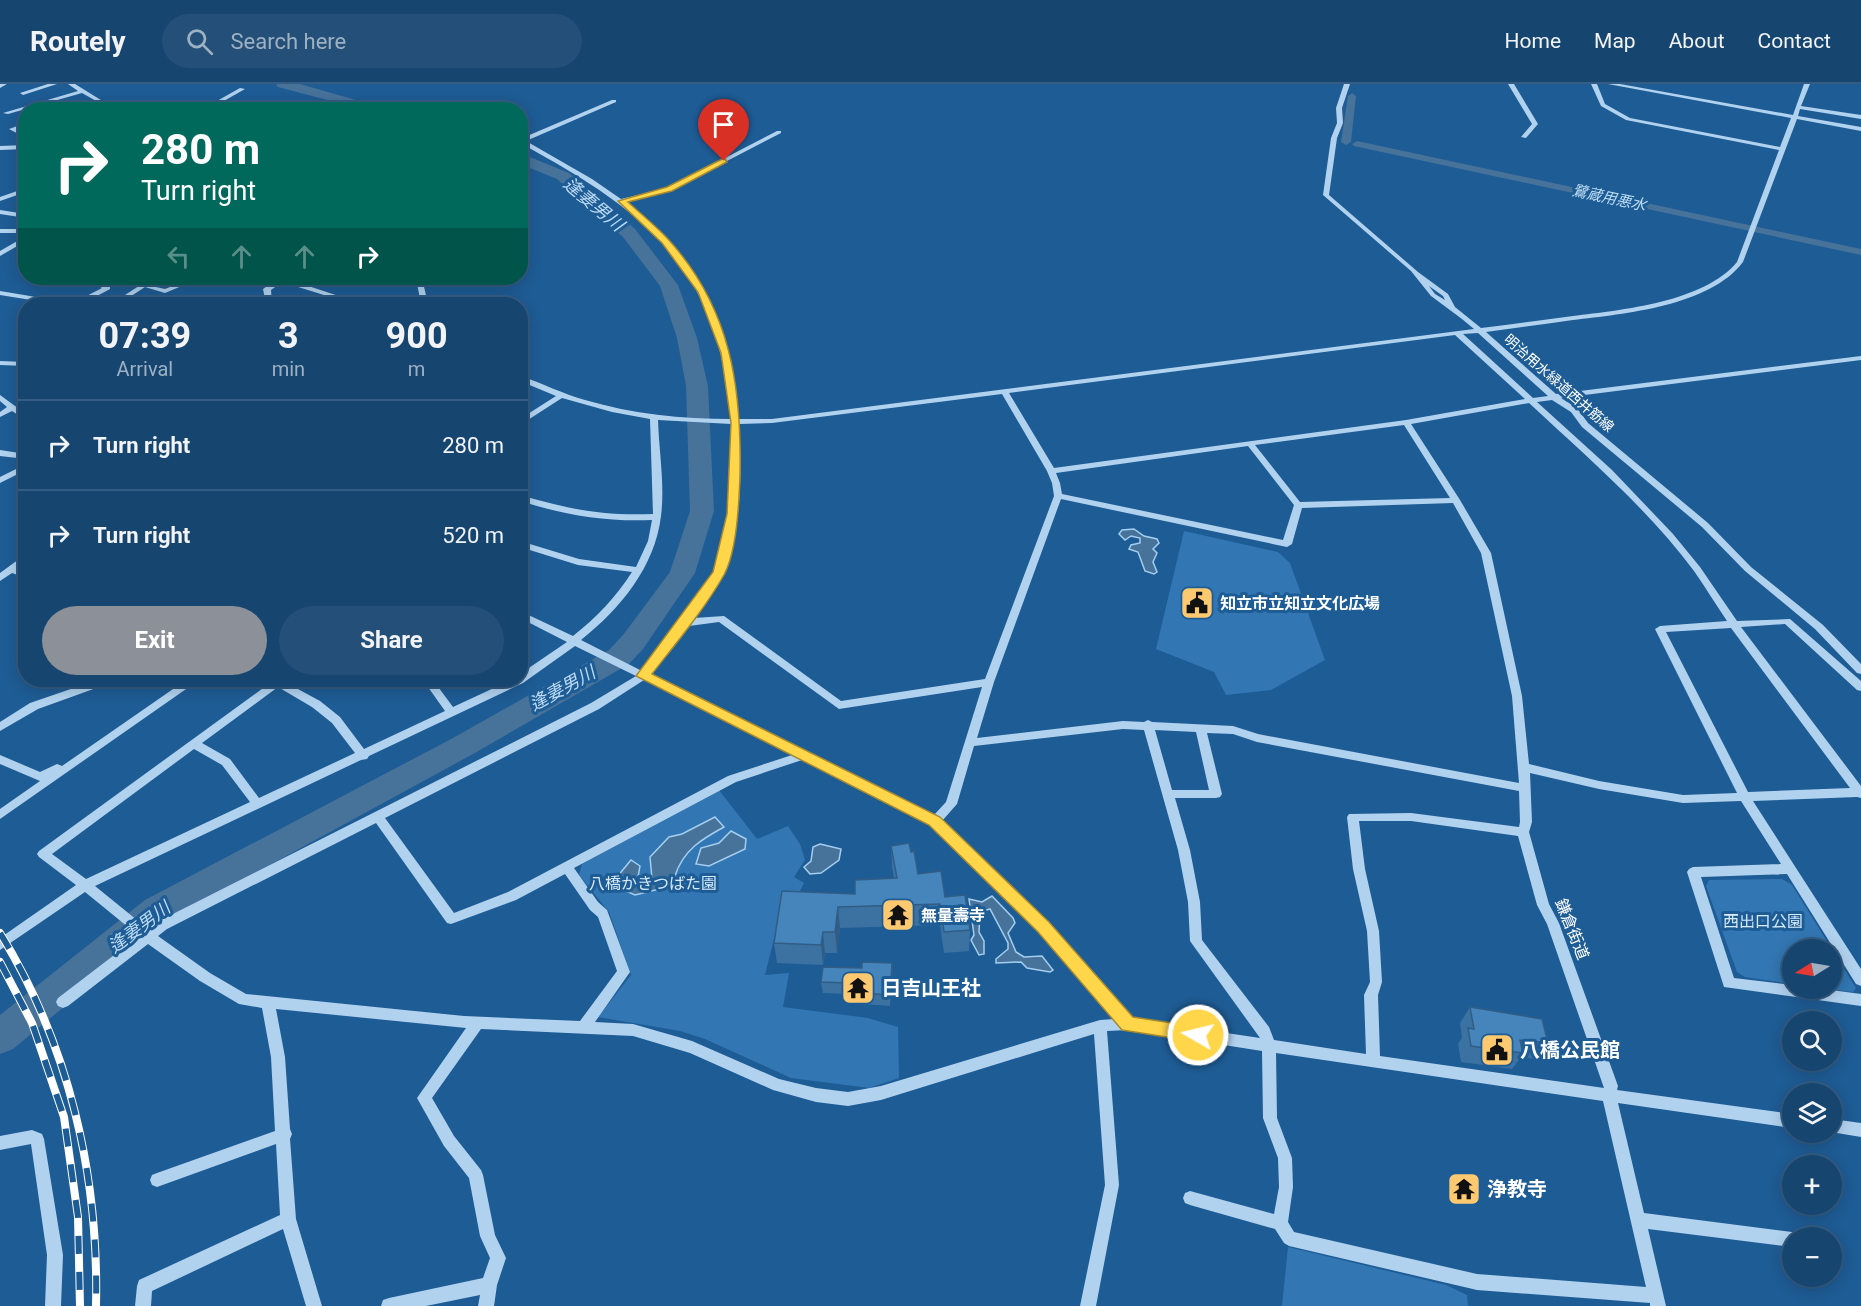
<!DOCTYPE html>
<meta charset="utf-8">
<style>
:root{--surface:#164570;--page:#234f78;--text:#f1f3f6;--muted:#9eb1c3;--line:#355d83;--accent:#8c9099}
body{margin:0;font-family:Roboto,"Noto Sans JP",sans-serif;background:var(--page);color:var(--text);height:100vh;display:flex;flex-direction:column;font-size:22px;white-space:nowrap}
*{box-sizing:border-box;margin:0}
p{font-size:20px;color:var(--muted)}
.icon{flex:none;width:33px;height:33px;fill:none;stroke:currentColor;stroke-width:2;stroke-linecap:round;stroke-linejoin:round}
.map{position:relative;flex:1;overflow:hidden}
.panel{position:absolute;left:18px;top:213px;width:510px;height:390px;display:flex;flex-direction:column;background:var(--surface);border-radius:24px;box-shadow:0 3px 15px #0003,0 0 0 2px var(--line)}
.panel>*{flex:none}
.hud{position:absolute;left:18px;top:18px;width:510px;height:183px;border-radius:24px;box-shadow:0 3px 15px #0003,0 0 0 2px var(--line);background:#00695c;color:#fff;overflow:hidden}
.needle{width:39px;rotate:259deg}
.buttons{position:absolute;left:1782px;top:855px;display:grid;gap:12px}
.buttons a{display:grid;place-items:center;width:60px;height:60px;border-radius:50%;background:var(--surface);box-shadow:0 3px 15px #0003,0 0 0 2px var(--line);font-size:30px}
.pin{position:absolute;display:grid;place-items:center;width:51px;height:51px;color:#fff;margin:-62px -26px;border-radius:50% 50% 50% 0;rotate:-45deg;box-shadow:0 0 6px #0007}
.pin .icon{rotate:45deg}
.me{position:absolute;width:66px;margin:-33px;rotate:278deg;stroke-linejoin:round;filter:drop-shadow(0 0 4px #0008)}
.turn{display:flex;align-items:center;gap:21px;height:126px;padding:0 24px;font-size:27px}
.turn .icon{width:78px;height:78px;stroke-width:2.5}
.turn b{display:block;font-size:42px;line-height:51px}
.lanes{display:flex;align-items:center;height:57px;padding:0 24px;background:#0003;justify-content:center;gap:30px;direction:ltr}
.lanes .off{opacity:.35}
.eta{display:flex;justify-content:space-evenly;align-items:center;height:102px;text-align:center}
.eta b{font-size:36px;font-weight:700;line-height:42px}
.button{display:flex;gap:12px;margin-top:auto;padding:12px 24px}
.button a{flex:1;height:69px;border-radius:36px;background:var(--accent);color:#fff;font-size:24px;font-weight:700;line-height:69px;text-align:center}
.button a+a{background:var(--page);color:var(--text)}
ul{padding:0;list-style:none}
li{display:flex;align-items:center;gap:18px;height:90px;padding:0 24px;border-top:2px solid var(--line)}
li div{flex:1}
li b{display:block;font-size:22px}
li em{font-style:normal}
header{display:flex;align-items:center;gap:36px;box-sizing:border-box;height:84px;padding:0 30px;background:var(--surface);border-bottom:2px solid var(--line)}
header strong{font-size:28px}
nav{display:flex;gap:33px;margin-inline-start:auto;font-size:21px}
.search{width:420px;height:54px;background:var(--page);display:flex;align-items:center;gap:15px;box-sizing:border-box;padding:0 21px;border-radius:33px;color:var(--muted);font-size:22px}
.map>svg:first-child{display:block}
.green{fill:#3276b3}
.water{fill:#47729a;stroke:#a4cef0;stroke-width:1.5}
.lines{fill:none;stroke-linecap:round;stroke-linejoin:round}
.canal{fill:#47729a;fill-rule:evenodd}
.river{fill:#47729a;fill-rule:evenodd}
.minor{fill:#b1d2ef;fill-rule:evenodd}
.rail-casing{stroke:#fff;stroke-width:8}
.rail{stroke:#1e5c95;stroke-width:6;stroke-dasharray:18;stroke-linecap:butt}
.wall{fill:#3c72a2}
.shaded-wall{fill:#315d84}
.building{fill:#4685bc;stroke:#315d84;stroke-width:1.5}
.route{fill:#ffd54a;stroke:#a68a30;stroke-width:1.5}
.labels{text-anchor:middle;dominant-baseline:central;stroke-width:6;stroke-linejoin:round;paint-order:stroke}
.far-street-label{font-size:14px;fill:#fff;stroke:#1e5c95}
.far-water-label{font-size:15px;font-style:italic;fill:#bddcf5;stroke:#1e5c95}
.poi-label{font-size:16px;font-weight:bold;fill:#fff;stroke:#1e5c95;text-anchor:start}
.park-label{font-size:16px;fill:#d7eafa;stroke:#1e5c95}
.street-label{font-size:16px;fill:#fff;stroke:#1e5c95}
.water-label{font-size:18px;font-style:italic;fill:#bddcf5;stroke:#1e5c95}
.near-poi-label{font-size:20px;font-weight:bold;fill:#fff;stroke:#1e5c95;text-anchor:start}
</style>
<header>
<strong>Routely</strong>
<div class="search"><svg class="icon" aria-label="search" viewBox="0 0 24 24"><circle cx="10" cy="10" r="6"/><path d="M15 15l6 6"/></svg>Search here</div>
<nav><a>Home</a><a>Map</a><a>About</a><a>Contact</a></nav>
</header>
<div class="map">
<svg width="1861" height="1222" viewBox="0 0 1861 1222">
<rect width="100%" height="100%" fill="#1e5c95"/>
<path class="green" d="M1184,447L1278,468L1290,479L1325,576L1271,606L1226,611L1214,588L1156,565Z
M719,706L757,755L788,742L800,760L805,776L794,793L804,799L799,809L783,818L765,891L789,889L783,923L868,934L898,943L899,994L869,1004L791,994L705,955L680,947L598,933L631,891L609,828L579,791L582,780Z
M1782,795L1792,801L1856,904L1853,908L1826,905L1832,904V866H1792V900L1745,893L1737,888L1706,802L1709,796Z
M1288,1163L1446,1201L1467,1211L1468,1222H1282Z"/>
<path class="water" d="M1134,445L1144,452L1157,455L1159,459L1153,465L1157,469L1153,478L1157,488L1154,490L1145,487L1138,468L1129,465L1131,461L1140,459V454L1131,452L1125,456L1119,450L1122,446Z
M715,733L724,743C702,755 683,766 675,792L680,800L635,811L621,805L617,793L631,776L640,782L638,793L652,795L650,773L669,753L682,750Z
M731,747L746,755L745,765L709,782L696,780L701,764L719,759Z
M820,760L841,765L839,776L821,789L810,790L804,783L811,777L813,763Z
M992,812L1013,834L1015,839L1008,849L1016,868L1024,873L1042,872L1053,886L1050,888L1027,884L1021,878L996,879V875L1008,865V859L990,825L980,828L979,848L984,857V870L979,871L971,856L974,851L969,815L982,818Z"/>
<g class="lines">
<path class="canal" d="M1352,9L1356,12L1351,58L1346,61L1341,58L1348,12Z
M1357,57L1861,165V171L1354,62L1352,60Z"/>
<path class="river" d="M276,0H300L391,26H365L278,3Z
M520,69L569,89L635,145L678,201L697,254L708,302L714,427L695,489L643,565L629,580L473,670L169,836L13,965L0,970V931L145,816L453,654L609,566L623,551L670,488L690,427L686,302L677,254L660,202L623,153L557,95L520,80Z"/>
<path class="minor" d="M0,0H7L0,4Z
M48,0H57L23,11L20,9Z
M68,0H75L117,26H110L102,21L86,26H77L98,18L82,9L8,30L3,29L78,7Z
M1344,0H1350L1342,24L1343,39L1337,54L1329,111L1418,188L1448,210L1455,223L1481,244C1512,240 1543,236 1573,232C1622,226 1704,218 1737,178L1779,66L1626,36L1601,22L1591,0H1597L1605,20L1630,34L1780,63L1791,34L1608,0H1620L1793,31L1804,0H1810L1801,22L1861,31V35L1800,25L1798,32L1861,43V47L1797,35L1743,178C1710,222 1624,230 1573,236C1544,240 1515,244 1486,248L1556,310L1861,272V276L1561,314L1577,324L1588,339L1708,439L1751,483L1823,541L1861,580V590L1857,589L1815,545L1745,487L1702,443L1582,343L1571,328L1552,316L1537,318L1612,386L1673,450L1700,483L1737,537L1790,535L1861,597V607L1857,606L1785,540L1741,543L1861,702V714L1857,713L1753,717L1861,885V902L1856,900L1787,790L1701,793L1734,894L1792,901V904H1816L1861,910V922L1724,903L1687,788L1689,785L1693,783L1781,780L1741,717L1683,719L1599,705L1530,689L1532,738L1529,748L1549,820L1559,839L1618,1002L1617,1006L1792,1030V1044L1618,1019L1644,1129L1792,1148L1797,1151L1799,1154H1792V1163L1648,1145L1666,1222H1650V1219L1477,1206L1289,1162L1284,1159L1275,1145L1190,1121L1185,1119L1183,1114L1185,1109L1190,1107L1274,1130L1279,1103L1278,1074L1263,1034L1262,967L1128,946L1107,947L1119,1101L1096,1222H1080L1105,1101L1094,950L881,1016L848,1022L816,1018L773,1006L690,969L633,952L481,945L432,1014L454,1052L481,1086L483,1091L495,1151L506,1174L497,1201L494,1222H478L480,1211L426,1222H381L383,1216L389,1214L483,1194L490,1174L480,1152L469,1094L444,1062L417,1014L466,944L276,925L285,973L290,1045L292,1050L290,1055L296,1135L322,1222H306L283,1145L152,1207L151,1222H135L137,1202L139,1196L280,1131L276,1060L157,1103L152,1101L150,1096L152,1091L157,1089L275,1047L271,973L262,924L239,920L200,897L148,860L68,922L63,924L58,922L56,918L58,914L139,852L85,808L0,866V854L76,801L39,773L37,770L39,767L270,599L268,596H286L285,598L320,617L340,633L364,665L445,627L423,596H433L453,623L511,596H520V590L567,558L520,534V527L573,552C596,534 616,513 632,488L578,481L520,463V457L579,475L636,483L648,457L652,436C606,438 564,431 520,417V411C569,425 601,432 653,430L650,335L612,328L562,314L520,341V335L556,312L520,297V292C542,299 563,310 585,316C633,330 681,335 731,335C718,183 647,128 520,59V55L612,16H616V18L526,57L592,95L621,115L667,104L777,47H781V49L671,106L625,118C699,174 731,244 739,335H772L1474,245L1462,235L1431,212L1411,187L1323,111L1331,54L1337,39L1336,24ZM1429,202L1443,212L1445,216L1435,210ZM1478,249L1548,312L1533,314L1463,250ZM1455,251L1525,315L1406,336L1054,384L1009,309ZM1002,310L1047,387L1052,399L1054,412L985,595L841,617L724,532L694,534C704,520 717,504 724,487C742,441 742,389 739,340L772,339ZM1529,319C1586,372 1648,425 1694,487C1706,504 1716,521 1727,537L1660,542L1655,545L1737,709L1683,711L1599,697L1529,680L1522,612L1491,469L1460,416L1411,340ZM658,336L731,340C733,389 732,439 715,486C709,501 697,516 688,529C674,548 659,569 642,587L581,556C620,525 655,483 661,432C665,401 659,368 658,336ZM1404,341L1450,414L1300,418L1255,361ZM1248,362L1294,421L1283,456L1062,410L1060,399L1056,389ZM1061,415L1287,463L1292,460L1302,424L1453,419L1481,469L1512,612L1519,699L1258,650L1233,642L1152,638L1148,636L1144,638L1123,637L977,654L994,598ZM719,538L839,625L982,603L946,718L934,731L650,591L689,542ZM1731,544L1850,704L1748,708L1666,548ZM575,562L636,592L591,619L159,837L148,845L95,802L361,676L367,675L369,672L523,599ZM644,596L792,671L728,692L508,808L454,829L385,734L599,625ZM278,603L312,623L332,639L355,669L259,714L230,675L202,659ZM1123,645L1144,646L1178,766L1188,818L1190,857L1260,954L1132,935L1047,839L942,737L957,720L974,662ZM1155,646L1196,648L1209,706H1172ZM1207,649L1233,650L1257,658L1519,707L1520,738L1519,743L1411,729L1349,730L1347,733L1353,785L1367,847L1370,898L1364,911L1366,970L1274,956L1269,943L1202,856L1200,818L1190,766L1175,714H1216L1220,713L1222,710ZM194,665L222,681L250,718L86,795L52,770ZM802,676L931,740L1039,847L1115,935L1100,936L881,1002L848,1008L816,1004L779,995L692,957L633,940L595,938L630,888L607,826L598,818L574,784L736,698ZM1359,737H1411L1518,752L1537,821L1547,840L1604,1004L1380,972L1378,911L1382,898L1379,847L1365,785ZM376,739L447,839L451,840L516,816L565,790L590,826L598,833L617,887L580,937L464,932L246,910L210,889L158,852L167,845ZM1276,969L1603,1017L1646,1203L1477,1190L1294,1148L1288,1138L1293,1103L1292,1074L1277,1034Z
M1508,0H1514L1538,40L1526,54L1521,53L1532,40Z
M240,4L245,5L208,26H201Z
M26,39V43L17,45L26,50V54L9,45Z
M26,61V65L0,66V62Z
M26,104V108L0,117V113Z
M0,126L26,130V134L0,130Z
M0,145H26V149H0Z
M26,152V157L0,172V167Z
M106,194H113L104,200L110,203V205L82,220H75V218L102,204L96,200Z
M193,194H201L165,209L145,203L119,220H111L142,200L165,205Z
M272,194H287V195L363,220H353L282,198L271,206L272,220H266L263,205L276,196Z
M416,194H422L428,220H421Z
M0,207L66,218L70,220H56L0,211Z
M0,277L26,278V282L0,281Z
M0,311L26,330V336L12,327L0,333V328L7,323L0,317Z
M0,366L26,370V375L0,372Z
M26,380V386L0,399V393Z
M26,470V478L18,484L26,487V494L12,489L0,497V489Z
M97,596H111L110,599L38,625L0,647V638L30,619Z
M162,596H177L184,598L187,596H199L0,735V725L40,697L0,680V671L40,688L57,680L62,682L176,603L163,599Z
M1832,1035L1861,1039V1053L1831,1048Z
M32,1046L42,1050L44,1055L63,1171L61,1222H45L47,1171L31,1060L0,1066V1052Z"/>
<defs>
<path id="rail" d="M0,849C69,961 99,1091 96,1222
M0,878L32,939L64,1033L78,1133L80,1222"/>
</defs>
<use href="#rail" class="rail-casing"/>
<use href="#rail" class="rail"/>
</g>
<path class="wall" d="M891,762L911,768L918,790L945,813L970,846L969,867L944,869L940,841L840,844L837,869H825L823,881L777,879L774,859L855,810L894,794L892,783Z
M892,879L893,891L890,922L861,920L860,914L849,913L848,910L823,909L821,898L862,884Z
M1470,923L1548,959L1537,975L1521,973L1512,985L1461,978L1458,960L1462,954L1460,939Z"/>
<path class="shaded-wall" d="M838,823L840,844L837,869L835,848Z
M823,848L825,869L823,881L821,861Z
M892,879L893,891L890,922V911Z"/>
<path class="building" d="M909,759L911,768L914,767L918,790L941,787L945,813L965,811L970,846L944,848L940,820L838,823L835,848H823L821,861L774,859L782,807L855,810V796L897,794L891,762Z
M862,878L892,879L890,911L860,909L861,903L848,902V899L821,898L823,883L862,884Z
M1470,923L1542,935L1548,959L1520,956L1523,969L1471,962L1468,944L1474,945Z"/>
<path class="route" d="M724,74L727,78L672,107L628,118C641,130 656,142 668,155C731,224 742,303 740,392C739,419 737,467 724,491C704,526 677,558 652,590L940,733L1049,838L1133,933L1198,943L1205,945L1207,951L1205,956L1198,958L1122,946L1038,848L929,741L636,592L713,488L727,430L731,339L721,269L698,208L662,159L618,117L667,103Z"/>
<defs>
<symbol id="civic-square" viewBox="-11 -11 22 22"><rect x="-9" y="-9" width="18" height="18" rx="4" fill="#fdc970" stroke="#1e5c95"/><path d="M-.6-6.5H3V-4.5H.6V-3L4-1V1h2V6H-6V1h2V-1L-.6-3ZM-1.2 2.5V6h2.4V2.5Z" fill="#111"/></symbol>
<symbol id="temple-square" viewBox="-11 -11 22 22"><rect x="-9" y="-9" width="18" height="18" rx="4" fill="#fdc970" stroke="#1e5c95"/><path d="M0-6L5-2H3V0L6.5 2.5H4V6H1.5V3h-3V6H-4V2.5H-6.5L-3 0V-2H-5Z" fill="#111"/></symbol>
</defs>
<g fill-rule="evenodd">
<use href="#civic-square" x="1178" y="500" width="38" height="38"/>
<use href="#temple-square" x="879" y="812" width="38" height="38"/>
<use href="#temple-square" x="839" y="885" width="38" height="38"/>
<use href="#civic-square" x="1478" y="947" width="38" height="38"/>
<use href="#temple-square" x="1445" y="1086" width="38" height="38"/>
</g>
<g class="labels">
<g class="far-street-label">
<text transform="translate(1559 299) rotate(41)">明治用水緑道西井筋線</text>
</g>
<g class="far-water-label">
<text transform="translate(1609 114) rotate(12)">鷺蔵用悪水</text>
</g>
<g class="poi-label">
<text x="1220" y="519">知立市立知立文化広場</text>
<text x="921" y="831">無量壽寺</text>
</g>
<g class="park-label">
<text x="653" y="799">八橋かきつばた園</text>
<text x="1763" y="837">西出口公園</text>
</g>
<g class="street-label">
<text transform="translate(1572 845) rotate(68)">鎌倉街道</text>
</g>
<g class="water-label">
<text transform="translate(594 120) rotate(40)">逢妻男川</text>
<text transform="translate(562 604) rotate(-29)">逢妻男川</text>
<text transform="translate(139 843) rotate(-37)">逢妻男川</text>
</g>
<g class="near-poi-label">
<text x="881" y="904">日吉山王社</text>
<text x="1520" y="966">八橋公民館</text>
<text x="1487" y="1105">浄教寺</text>
</g>
</g>
</svg>
<div class="buttons">
<a><svg class="needle" viewBox="-14 -14 28 28"><path d="M0-13l5 13h-10z" fill="#e53935"/><path d="M0 13l5-13h-10z" fill="#9eb1c3"/></svg></a>
<a><svg class="icon" aria-label="search" viewBox="0 0 24 24"><circle cx="10" cy="10" r="6"/><path d="M15 15l6 6"/></svg></a>
<a><svg class="icon" aria-label="layers" viewBox="0 0 24 24"><path d="M12 4l9 5-9 5-9-5zM3 14l9 5 9-5"/></svg></a>
<a>+</a>
<a>−</a>
</div>
<div class="pin" style="left:724px;top:77px;background:#d93025"><svg class="icon" aria-label="arrive" viewBox="0 0 24 24"><path d="M6 21V4h12l-3 4 3 4H6"/></svg></div>
<svg class="me" style="left:1198px;top:951px" viewBox="-20 -20 40 40"><circle r="17" fill="#ffd54a" stroke="#fff" stroke-width="3"/><path d="M0-11L8 9 0 5-8 9z" fill="#fff"/></svg>
<div class="hud">
<div class="turn"><svg class="icon" aria-label="right" viewBox="0 0 24 24"><path d="M7 20v-9h11M14 6l5 5-5 5"/></svg><div><b>280 m</b>Turn right</div></div>
<div class="lanes"><svg class="icon off" aria-label="left" viewBox="0 0 24 24"><path d="M17 20v-9H6M10 6l-5 5 5 5"/></svg><svg class="icon off" aria-label="ahead" viewBox="0 0 24 24"><path d="M12 20V5M6 11l6-6 6 6"/></svg><svg class="icon off" aria-label="ahead" viewBox="0 0 24 24"><path d="M12 20V5M6 11l6-6 6 6"/></svg><svg class="icon" aria-label="right" viewBox="0 0 24 24"><path d="M7 20v-9h11M14 6l5 5-5 5"/></svg></div>
</div>
<section class="panel">
<div class="eta">
<div><b>07:39</b><p>Arrival</p></div>
<div><b>3</b><p>min</p></div>
<div><b>900</b><p>m</p></div>
</div>
<ul>
<li><svg class="icon" aria-label="right" viewBox="0 0 24 24"><path d="M7 20v-9h11M14 6l5 5-5 5"/></svg><div><b>Turn right</b></div><em>280 m</em></li>
<li><svg class="icon" aria-label="right" viewBox="0 0 24 24"><path d="M7 20v-9h11M14 6l5 5-5 5"/></svg><div><b>Turn right</b></div><em>520 m</em></li>
</ul>
<div class="button"><a>Exit</a><a>Share</a></div>
</section>
</div>
